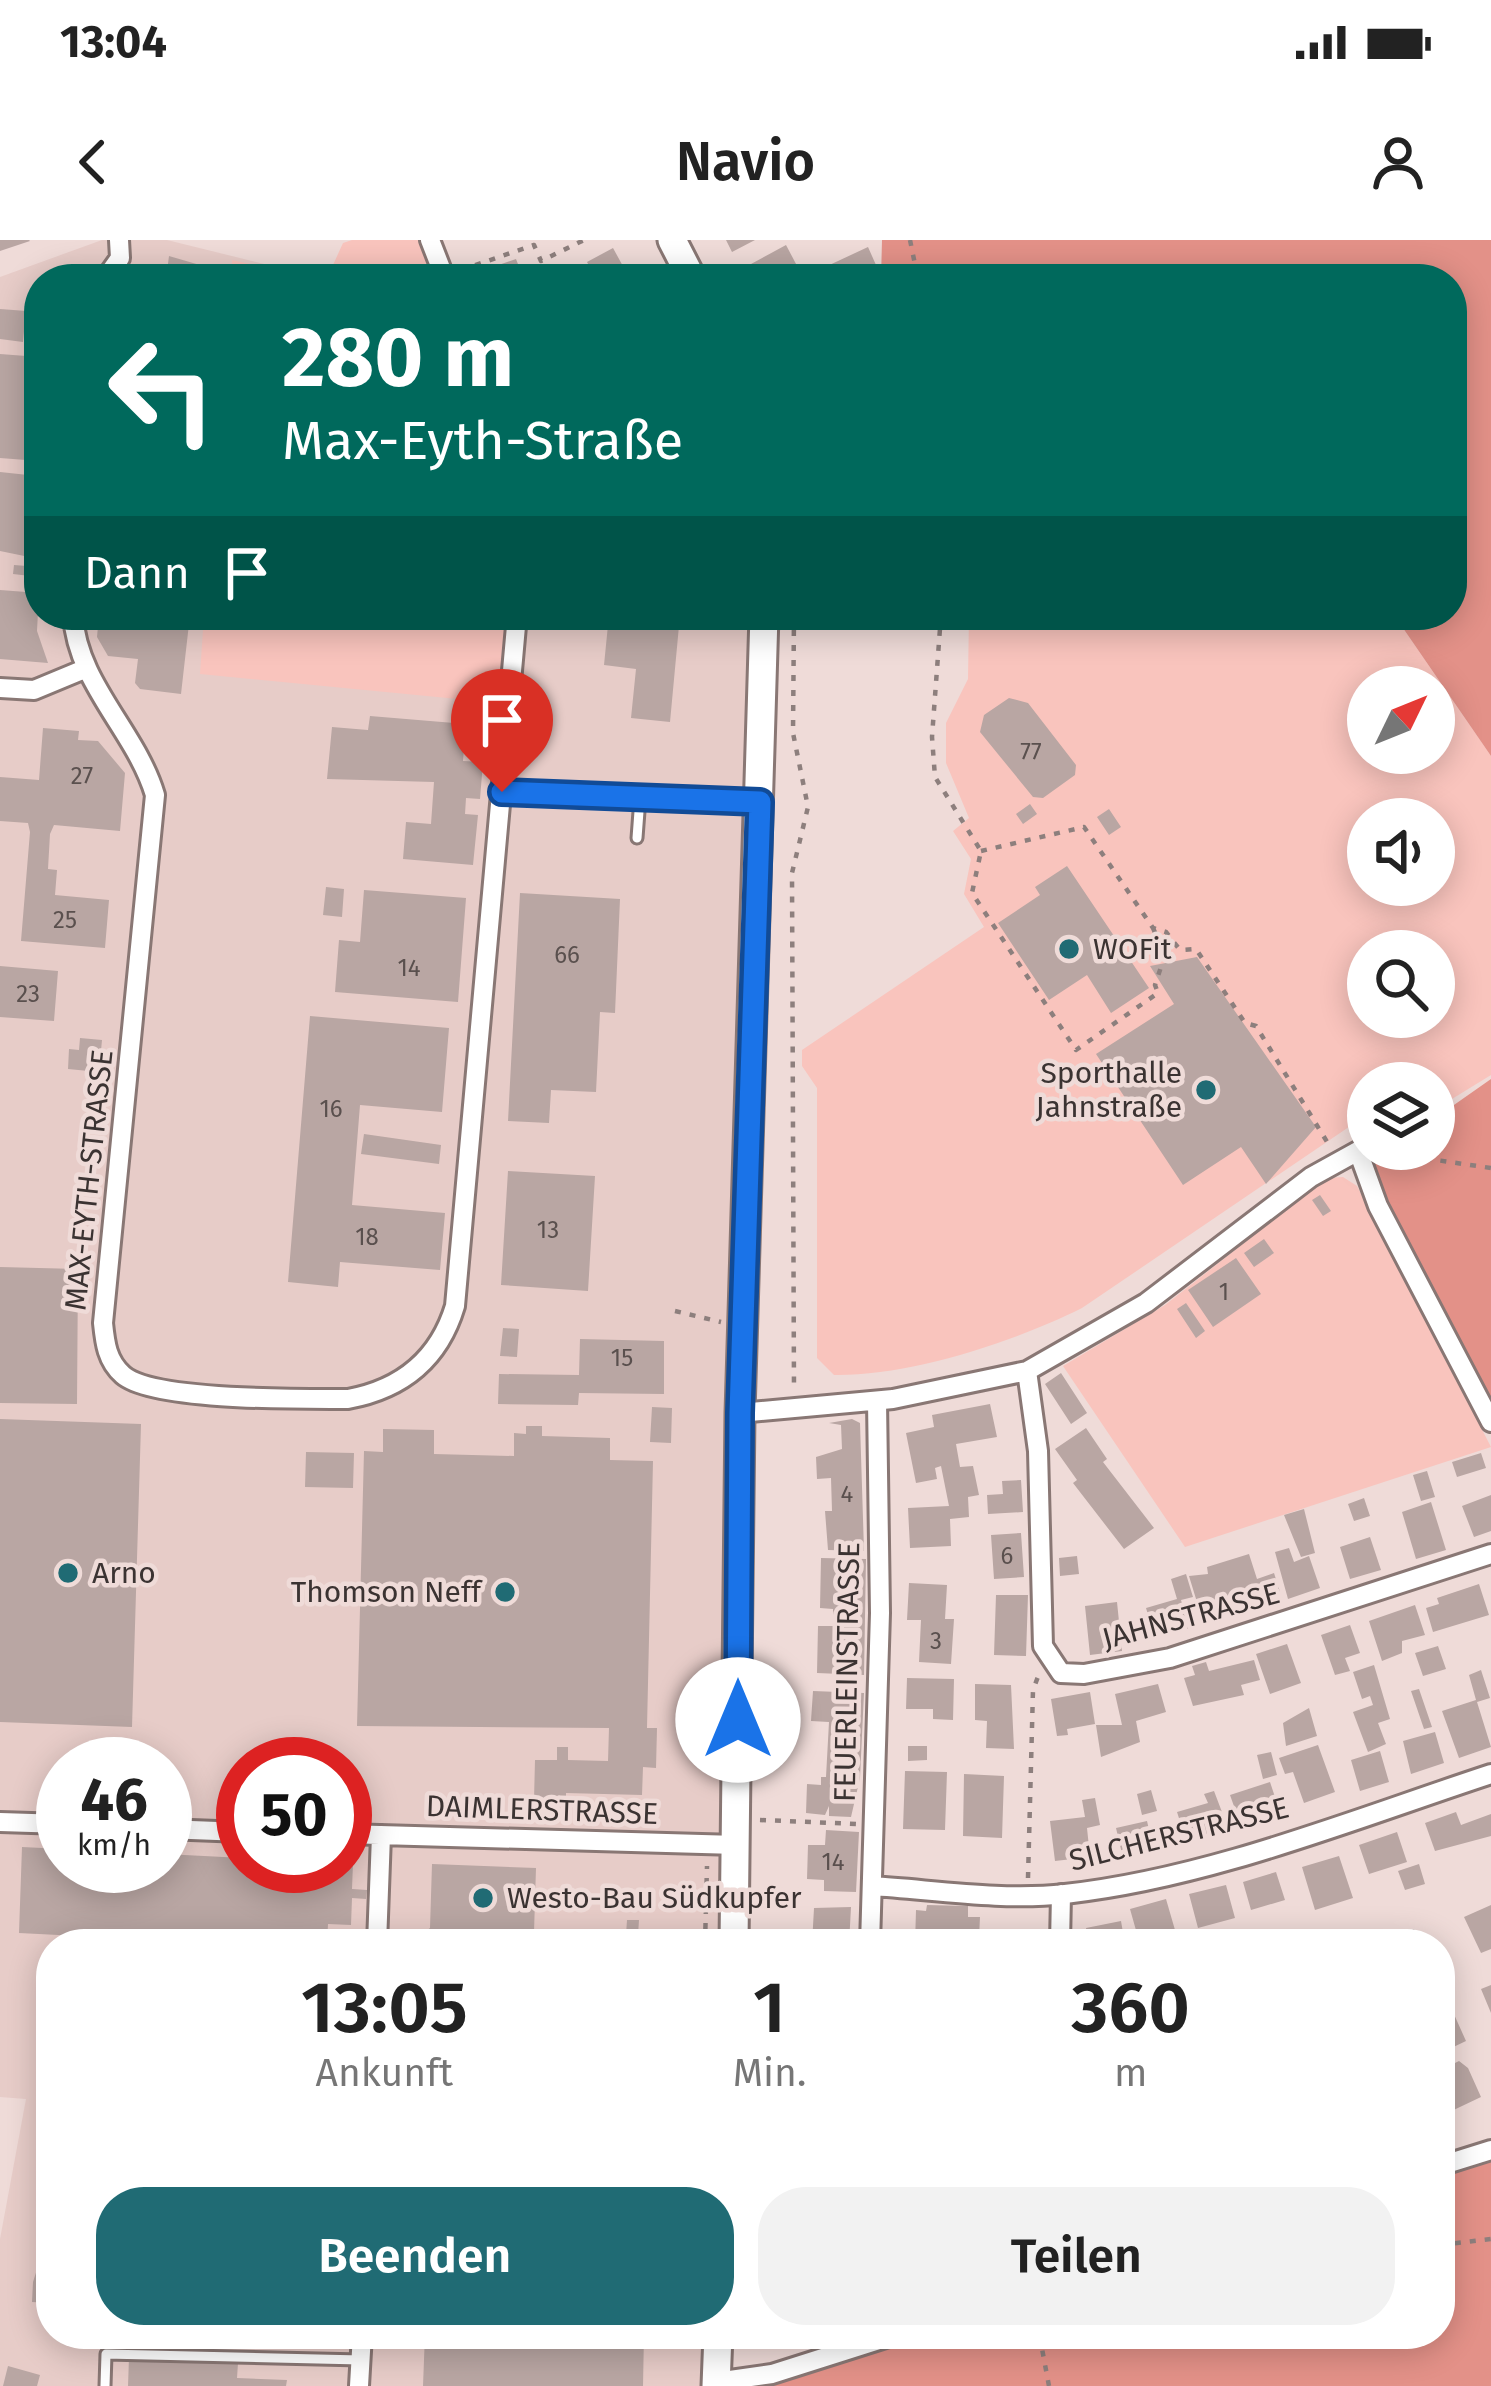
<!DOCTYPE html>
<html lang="de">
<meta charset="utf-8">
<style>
:root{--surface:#fff;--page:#f2f2f2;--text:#222;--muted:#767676;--accent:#206b74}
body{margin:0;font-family:"Fira Sans",sans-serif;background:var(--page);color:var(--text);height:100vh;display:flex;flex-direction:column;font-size:45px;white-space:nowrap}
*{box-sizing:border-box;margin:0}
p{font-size:39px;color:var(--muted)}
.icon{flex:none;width:66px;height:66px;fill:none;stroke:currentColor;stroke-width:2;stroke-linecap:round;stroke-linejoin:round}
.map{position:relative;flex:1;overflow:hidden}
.side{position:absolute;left:36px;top:1689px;width:1419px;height:420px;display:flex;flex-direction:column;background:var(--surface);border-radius:48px;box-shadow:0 6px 30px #0003}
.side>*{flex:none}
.top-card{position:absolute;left:24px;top:24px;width:1443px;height:366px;border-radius:48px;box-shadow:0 6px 30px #0003;background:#00695c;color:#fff;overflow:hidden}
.needle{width:78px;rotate:47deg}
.controls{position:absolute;left:1347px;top:426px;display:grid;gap:24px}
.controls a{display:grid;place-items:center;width:108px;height:108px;border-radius:50%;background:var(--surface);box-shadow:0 6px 30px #0003;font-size:60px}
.speed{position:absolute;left:36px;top:1497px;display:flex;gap:24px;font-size:60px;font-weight:700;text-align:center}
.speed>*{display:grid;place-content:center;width:156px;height:156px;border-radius:50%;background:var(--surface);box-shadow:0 6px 30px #0003;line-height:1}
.speed small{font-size:30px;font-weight:400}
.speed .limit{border:18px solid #d22;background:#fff;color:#111}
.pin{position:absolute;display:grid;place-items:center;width:102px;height:102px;color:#fff;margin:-123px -51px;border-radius:50% 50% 50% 0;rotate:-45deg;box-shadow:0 0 12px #0007}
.pin .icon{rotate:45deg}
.me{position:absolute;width:132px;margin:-66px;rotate:0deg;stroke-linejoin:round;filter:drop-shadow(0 0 9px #0008)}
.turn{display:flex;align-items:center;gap:42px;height:252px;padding:0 60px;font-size:54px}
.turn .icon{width:156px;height:156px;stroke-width:2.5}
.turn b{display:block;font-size:84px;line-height:102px}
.then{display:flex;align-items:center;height:114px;padding:0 60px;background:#0003;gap:24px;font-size:45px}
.eta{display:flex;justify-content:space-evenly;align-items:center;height:204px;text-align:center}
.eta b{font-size:72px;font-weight:600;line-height:84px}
.cta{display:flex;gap:24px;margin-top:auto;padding:24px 60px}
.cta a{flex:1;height:138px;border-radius:48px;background:var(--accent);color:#fff;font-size:48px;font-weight:600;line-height:138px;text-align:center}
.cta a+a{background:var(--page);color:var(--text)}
.status{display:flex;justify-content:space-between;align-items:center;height:84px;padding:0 60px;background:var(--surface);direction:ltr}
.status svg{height:33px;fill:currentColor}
header{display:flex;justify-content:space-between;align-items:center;height:156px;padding:0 60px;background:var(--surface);font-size:54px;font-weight:600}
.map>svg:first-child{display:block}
.built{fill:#e7ccc8;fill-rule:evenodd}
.green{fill:#f9c4bd;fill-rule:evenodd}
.forest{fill:#e39188}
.building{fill:#b9a6a3}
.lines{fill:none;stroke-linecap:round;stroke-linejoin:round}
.lane-casing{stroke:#897774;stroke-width:15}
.street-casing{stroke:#897774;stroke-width:24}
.secondary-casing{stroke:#897774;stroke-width:33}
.path{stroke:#8d7f7d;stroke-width:4.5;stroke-dasharray:6 9;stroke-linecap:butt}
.lane{stroke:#fff;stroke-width:9}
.street{stroke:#fff;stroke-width:18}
.secondary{stroke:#fff;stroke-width:27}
.route-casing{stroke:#114b97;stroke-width:30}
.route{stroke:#1a73e8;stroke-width:21}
.poi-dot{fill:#206b74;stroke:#efdbd8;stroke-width:4.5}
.labels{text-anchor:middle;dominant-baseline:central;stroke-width:9;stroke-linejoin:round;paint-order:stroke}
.number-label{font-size:24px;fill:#5a504e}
.poi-label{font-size:30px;fill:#3b3332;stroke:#efdbd8;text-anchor:start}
.street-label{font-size:30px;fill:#3b3332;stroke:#efdbd8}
</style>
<div class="status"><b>13:04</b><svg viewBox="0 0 49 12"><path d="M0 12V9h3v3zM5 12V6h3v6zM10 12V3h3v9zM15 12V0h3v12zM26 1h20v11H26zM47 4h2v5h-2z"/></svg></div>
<header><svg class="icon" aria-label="back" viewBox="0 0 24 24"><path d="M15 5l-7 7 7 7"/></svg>Navio<svg class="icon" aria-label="person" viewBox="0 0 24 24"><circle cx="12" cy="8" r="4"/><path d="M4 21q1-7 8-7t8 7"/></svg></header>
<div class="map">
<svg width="1491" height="2146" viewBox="0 0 1491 2146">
<rect width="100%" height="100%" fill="#efdbd8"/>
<path class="built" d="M102,0H167L325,39H39V375H764L734,1704H51V2094H718L716,2146H0V1999L26,1859L0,1857V37ZM63,1524H165V1626H63ZM243,1524H345V1626H243Z"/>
<path class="green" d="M352,0H425L438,39H339L333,25L343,3Z
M232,20L288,32L287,39H231Z
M204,375H506L499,463L200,434Z
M969,375H1394L1491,516V835L1434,870V843H1368V874L1082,1068C1014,1102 910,1136 834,1135L817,1118V848L802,826V810L984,687L964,654L971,619L953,591L969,578L946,523V483L968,439ZM1368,447H1434V513H1368ZM1368,579H1434V645H1368ZM1368,711H1434V777H1368Z
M1343,937L1357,946L1491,1207L1185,1307L1063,1126L1165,1065L1327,938Z"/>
<path class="forest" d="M882,0H1491V516L1394,375H1452V39H881Z
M1491,839V1182L1358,911L1434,909V879Z
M1491,1910V2146H716L898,2094H1440V1926Z"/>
<path class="building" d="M0,0H29L30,1L0,11Z
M726,0H755L732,12Z
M786,5L804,39H759L751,24Z
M868,7L876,25L845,39H828L823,28Z
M613,8L630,39H596L587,22Z
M169,16L217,30L216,39H166Z
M516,19L523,37L537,33V39H475L473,34Z
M0,69L26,71L23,102L0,99Z
M0,114L39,117V221L0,218Z
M0,232L28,235L25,264L39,265V319L0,311Z
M14,325L39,327V337L13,334Z
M0,350L39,353L37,391L48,423L0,419Z
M99,375H190L181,454L140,449L135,443L138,419L108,416L97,397Z
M609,375H680L670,482L631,478L636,429L604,425Z
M1009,458L1028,463L1076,525L1075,535L1043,558L1033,557L980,492L984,475Z
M370,476L466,484L463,521L483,522L480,559L466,558L465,574L478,575L473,625L403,619L406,582L431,584L434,542L327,539L332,487L368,490Z
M43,488L79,491L78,500L98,501L125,533L120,591L54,585L50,594L48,629L57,630L55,655L109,660L105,708L21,701L30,592L28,583L0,581V537L39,540Z
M1030,564L1037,574L1023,584L1016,574Z
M1109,569L1121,587L1109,595L1097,577Z
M1067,626L1149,748L1111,773L1087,735L1049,760L998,683L1040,655L1035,647Z
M326,647L344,649L342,677L323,675Z
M364,650L466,658L458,762L335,752L339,700L360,702Z
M520,653L620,659L615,773L600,772L596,852L551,850L549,883L508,881Z
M1197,717L1316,887L1266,944L1241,907L1183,945L1096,814L1174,764L1150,726Z
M0,726L58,731L54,781L0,777Z
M310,776L449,788L442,872L360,865L352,965L445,973L440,1030L340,1022L338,1047L288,1042Z
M80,798L102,800L99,832L68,829L69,809L79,810Z
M364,894L441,905L439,924L361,914Z
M508,931L595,936L588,1051L501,1045Z
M1320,955L1331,971L1323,976L1312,960Z
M1264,999L1274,1013L1254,1027L1244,1013Z
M1236,1018L1261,1054L1213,1087L1188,1050Z
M0,1027L78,1029L77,1164L0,1163Z
M1186,1063L1205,1091L1196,1098L1177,1069Z
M503,1088L519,1089L517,1117L500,1116Z
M580,1099L664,1101V1154L579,1153L578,1165L498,1164L499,1134L579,1135Z
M1061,1133L1087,1173L1071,1184L1045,1144Z
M990,1164L997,1197L956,1204L960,1227L973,1226L979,1255L968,1257L969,1277L950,1279L951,1306L910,1308L908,1268L949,1266L941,1226L935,1228L937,1239L916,1243L906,1193L934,1187L932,1175Z
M652,1167L672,1168L671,1203L650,1202Z
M0,1179L141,1184L132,1487L0,1482Z
M852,1179L860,1183L864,1311L828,1310L825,1271H832L831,1238L817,1239L816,1217L842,1209L841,1185L829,1183Z
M526,1186H542V1196L610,1198V1220L653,1221L647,1488H657L656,1528L643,1527L642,1555L566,1553V1561L534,1560L535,1520H557V1507H568V1520L608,1521L609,1488L357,1486L364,1211L383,1212V1189L434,1190V1214L514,1216V1193L526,1194Z
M1086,1188L1107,1219L1103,1222L1154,1288L1124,1309L1073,1243L1077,1240L1055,1209Z
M306,1212L354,1213L353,1248L305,1247Z
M1481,1213L1486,1228L1457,1237L1452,1222Z
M1427,1231L1435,1257L1421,1261L1413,1235Z
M1021,1240L1023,1272L988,1274L987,1255L1003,1254L1002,1241Z
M1491,1255V1291L1474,1297L1462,1266Z
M1364,1258L1370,1276L1354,1281L1348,1264Z
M1431,1262L1446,1310L1416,1319L1402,1272Z
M1304,1269L1315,1313L1301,1317L1284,1275Z
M1021,1293L1024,1337L994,1339L991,1295Z
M1370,1297L1381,1330L1350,1339L1340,1307Z
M1289,1308L1294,1322L1309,1316L1320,1348L1288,1359L1275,1312Z
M1249,1314L1257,1339L1274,1333L1280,1352L1210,1375L1213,1382L1204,1385L1189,1336L1208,1334L1207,1327Z
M1077,1316L1079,1334L1060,1336L1059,1318Z
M821,1318L866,1319L864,1435L817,1433L818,1386H833V1369L820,1368Z
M1186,1334L1193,1357L1181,1360L1189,1388L1155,1398L1146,1368L1177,1359L1171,1339Z
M909,1343L947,1345L945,1379H954L951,1424L919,1422L921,1380H907Z
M1479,1344L1489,1375L1433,1392L1426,1368L1439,1364L1437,1358Z
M996,1355H1028L1026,1416L994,1415Z
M1117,1362L1122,1411L1090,1415L1085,1366Z
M1415,1365L1425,1395L1402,1401V1413L1382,1421L1369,1381Z
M1350,1385L1360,1413L1345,1418L1350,1431L1335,1435L1321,1395Z
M1287,1404L1301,1443L1270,1454L1256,1414Z
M1438,1406L1446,1429L1423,1436L1415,1413Z
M1254,1420L1260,1440L1241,1445L1244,1455L1193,1466L1184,1438L1195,1435L1192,1426L1206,1422L1209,1431Z
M1374,1425L1390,1479L1378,1483L1386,1504L1368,1512L1353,1472L1373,1465L1370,1456L1362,1459L1353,1432Z
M1481,1430L1490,1458L1477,1462L1491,1507L1459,1518L1442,1471L1476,1460L1469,1435Z
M907,1438L954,1439L953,1480L933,1479V1469H906Z
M975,1444L1011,1445L1014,1509L986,1508L987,1481L975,1480Z
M1158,1444L1166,1472L1136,1481L1140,1502L1101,1517L1096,1485H1122L1115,1454Z
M1419,1449L1432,1487L1424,1489L1411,1451Z
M813,1451L864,1453L860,1538L851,1577L829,1576V1566L825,1575L806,1573L807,1544L821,1545V1537H826L829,1482L811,1481Z
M1090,1452L1095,1484L1067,1489L1068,1495L1057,1496L1051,1459Z
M1309,1468L1317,1496L1286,1506L1283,1483Z
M1435,1492L1444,1523L1411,1534L1403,1501Z
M1318,1505L1335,1552L1304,1563L1293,1532L1285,1534L1279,1518Z
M908,1506H927V1520L908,1521Z
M1380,1511L1389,1542L1360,1551L1351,1520Z
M1271,1512L1277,1535L1263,1539L1257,1515Z
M905,1531L947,1532L945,1590L903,1589Z
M964,1534L1004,1536L1002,1598L963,1596Z
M1270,1542L1280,1572L1241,1586L1230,1555Z
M1151,1550L1157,1571L1142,1575L1137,1554Z
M1214,1551L1225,1580L1215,1583L1216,1591L1186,1600L1177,1572L1208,1563L1204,1554Z
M1095,1558L1100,1585L1087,1588L1090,1617L1055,1621L1050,1581L1085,1577L1082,1560Z
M1456,1572L1461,1585L1491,1574V1596L1435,1611L1425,1583Z
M1147,1581L1154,1611L1123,1618L1116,1588Z
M826,1590L859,1592L856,1652L824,1651V1640L807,1639L808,1605H825Z
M1397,1592L1407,1622L1369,1634L1359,1605Z
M22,1607L63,1609V1626H165V1614L243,1618V1626L353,1623L352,1649L367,1650L366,1659L352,1658L351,1685L328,1684L327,1704H98V1697L19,1693Z
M1339,1616L1353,1658L1315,1670L1302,1627Z
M432,1624L536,1628L534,1692L549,1693V1704H404V1694L421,1695L430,1688Z
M1419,1624L1425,1644L1405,1650L1398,1631Z
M1276,1632L1285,1660L1251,1670L1243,1642Z
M1226,1645L1235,1678L1198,1688L1189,1654Z
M1166,1659L1175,1690L1139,1701L1130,1669Z
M927,1665L968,1666V1677H980L979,1698H967V1704H915L916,1670L926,1671Z
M1491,1665V1709L1481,1713L1464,1677Z
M851,1667L849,1704H812L814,1668Z
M627,1680H639L638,1695L659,1697V1704H607V1695H626Z
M1121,1681L1125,1704H1089L1086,1688Z
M1414,1689L1421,1704H1379Z
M993,1695L1036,1697V1704H993Z
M1491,1745V1773L1481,1749Z
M1444,1752L1466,1801L1445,1811L1451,1825L1459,1821L1468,1828L1481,1857L1441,1876L1440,1755Z
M51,1985V2063L32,2062L33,2042Z
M425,2094H644L643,2146H423Z
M129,2118L238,2123L237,2138L287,2140L286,2146H128Z
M8,2126L40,2135L37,2146H3Z"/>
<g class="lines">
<defs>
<path id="lane" d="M637,598L640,558
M105,2146L106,2114L361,2120"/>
<path id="street" d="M430,0L444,36
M105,39L120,18L119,0
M73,375C77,444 136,491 155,555L103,1083C105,1103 107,1121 123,1135C153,1161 302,1159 348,1159C402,1149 439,1119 455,1066L517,375
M0,448L34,450L87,428
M502,552L760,562
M1027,1131L1038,1211L1043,1406L1061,1433L1084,1434L1170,1418L1491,1314
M740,1173L893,1159L1027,1131L1146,1063L1311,937L1358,911L1378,966L1491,1182
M0,1582L63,1584
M165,1589L243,1592
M345,1594L737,1605
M872,1646C935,1650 1002,1661 1065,1654C1210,1638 1354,1579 1491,1534
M377,1704L381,1595
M870,1704L880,1373L877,1161
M1060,1704L1061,1654
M1440,1926L1491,1910
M716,2142L772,2134L898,2094
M359,2146L362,2094"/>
<path id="secondary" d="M672,0L692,39
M734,1704L740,1173L764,375
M716,2146L718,2094"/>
</defs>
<use href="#lane" class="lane-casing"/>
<use href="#street" class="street-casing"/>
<use href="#secondary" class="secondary-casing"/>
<path class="path" d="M910,0L918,39
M461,30L534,5L541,21L584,0
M794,375L793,493L808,567L792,633L794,1151
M941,375L932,497L935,537L981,611L972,653L1076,810L1158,753L1155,745L1165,715L1153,688
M981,611L1084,587L1153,688L1166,692L1180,710L1196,709L1245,783L1256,786L1329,905
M1381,912L1491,928
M675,1071L721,1082
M760,1580L857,1584
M1028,1638L1033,1450L1039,1434
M705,1704L707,1626
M1440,2005L1491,1999
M1049,2146L1040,2098L1055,2094"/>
<use href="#lane" class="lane"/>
<use href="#street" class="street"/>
<use href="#secondary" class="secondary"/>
</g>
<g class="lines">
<defs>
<path id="route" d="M502,552L760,562L740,1173L738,1480"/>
</defs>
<use href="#route" class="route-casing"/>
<use href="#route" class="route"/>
</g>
<g class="poi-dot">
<circle cx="1069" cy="709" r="12"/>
<circle cx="1206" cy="850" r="12"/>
<circle cx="68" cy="1333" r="12"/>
<circle cx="505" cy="1352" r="12"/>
<circle cx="483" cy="1658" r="12"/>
</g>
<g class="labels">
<g class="number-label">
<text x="1031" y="512">77</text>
<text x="82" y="536">27</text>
<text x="65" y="680">25</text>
<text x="567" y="715">66</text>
<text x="409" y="728">14</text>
<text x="28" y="754">23</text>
<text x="331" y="869">16</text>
<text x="548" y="990">13</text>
<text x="367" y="997">18</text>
<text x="1224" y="1052">1</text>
<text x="622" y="1118">15</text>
<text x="847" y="1254">4</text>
<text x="1007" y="1316">6</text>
<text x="936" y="1401">3</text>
<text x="833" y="1622">14</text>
</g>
<g class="poi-label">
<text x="1093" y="709">WOFit</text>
<text x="1182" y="833" text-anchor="end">Sporthalle<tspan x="1182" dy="34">Jahnstraße</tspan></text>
<text x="92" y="1333">Arno</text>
<text x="481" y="1352" text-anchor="end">Thomson Neff</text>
<text x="507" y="1658">Westo-Bau Südkupfer</text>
</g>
<g class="street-label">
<text transform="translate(89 940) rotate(-84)">MAX-EYTH-STRASSE</text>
<text transform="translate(1191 1376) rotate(-15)">JAHNSTRASSE</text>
<text transform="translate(847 1432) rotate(-89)">FEUERLEINSTRASSE</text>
<text transform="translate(542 1570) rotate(2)">DAIMLERSTRASSE</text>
<text transform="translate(1179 1594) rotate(-14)">SILCHERSTRASSE</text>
</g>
</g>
</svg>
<div class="controls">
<a><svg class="needle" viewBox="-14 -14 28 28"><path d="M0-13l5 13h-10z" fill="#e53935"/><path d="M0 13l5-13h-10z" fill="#767676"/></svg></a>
<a><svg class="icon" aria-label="sound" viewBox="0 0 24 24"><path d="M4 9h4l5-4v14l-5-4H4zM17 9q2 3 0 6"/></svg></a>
<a><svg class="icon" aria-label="search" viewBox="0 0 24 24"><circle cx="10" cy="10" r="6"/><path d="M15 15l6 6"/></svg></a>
<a><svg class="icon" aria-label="layers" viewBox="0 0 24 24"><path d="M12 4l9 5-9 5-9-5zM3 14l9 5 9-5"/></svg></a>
</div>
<div class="speed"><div>46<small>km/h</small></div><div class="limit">50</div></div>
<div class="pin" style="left:502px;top:552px;background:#d93025"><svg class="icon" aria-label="arrive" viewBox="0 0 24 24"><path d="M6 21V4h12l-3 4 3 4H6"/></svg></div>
<svg class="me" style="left:738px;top:1480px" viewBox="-20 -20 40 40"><circle r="19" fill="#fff"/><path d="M0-13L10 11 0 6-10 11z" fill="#1a73e8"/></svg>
<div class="top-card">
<div class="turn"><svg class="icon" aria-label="left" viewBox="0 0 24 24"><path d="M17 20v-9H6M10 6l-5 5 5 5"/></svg><div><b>280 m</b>Max-Eyth-Straße</div></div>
<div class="then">Dann<svg class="icon" aria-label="arrive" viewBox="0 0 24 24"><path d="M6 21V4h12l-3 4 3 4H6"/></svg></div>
</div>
<section class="side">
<div class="eta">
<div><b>13:05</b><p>Ankunft</p></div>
<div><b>1</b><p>Min.</p></div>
<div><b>360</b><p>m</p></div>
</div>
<div class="cta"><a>Beenden</a><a>Teilen</a></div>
</section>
</div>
